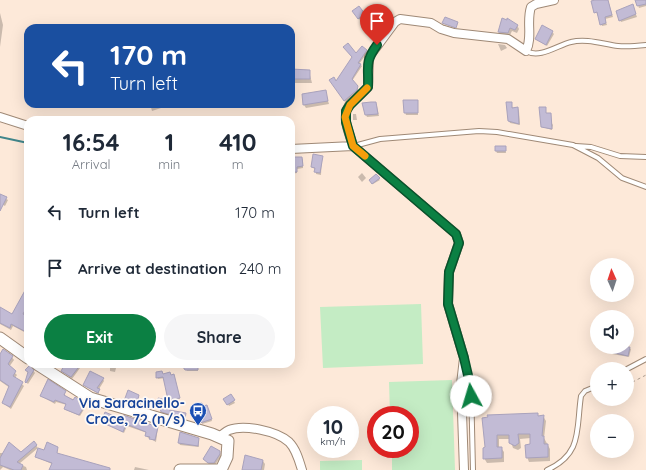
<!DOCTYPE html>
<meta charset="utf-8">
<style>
:root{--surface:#fff;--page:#f6f6f7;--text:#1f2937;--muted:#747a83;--accent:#0b8043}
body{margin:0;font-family:Quicksand,sans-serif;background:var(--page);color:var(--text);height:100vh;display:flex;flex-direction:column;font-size:15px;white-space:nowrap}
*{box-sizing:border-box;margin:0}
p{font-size:13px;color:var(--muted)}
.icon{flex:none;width:22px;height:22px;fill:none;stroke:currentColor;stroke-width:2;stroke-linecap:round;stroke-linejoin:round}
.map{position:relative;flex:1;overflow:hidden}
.side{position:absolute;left:24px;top:116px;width:271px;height:252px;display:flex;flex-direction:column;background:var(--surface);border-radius:12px;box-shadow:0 4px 16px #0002}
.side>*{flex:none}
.banner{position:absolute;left:24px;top:24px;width:271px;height:84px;border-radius:12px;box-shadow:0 4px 16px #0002;background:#1a4fa0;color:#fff;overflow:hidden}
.needle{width:26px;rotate:357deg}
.controls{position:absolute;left:590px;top:258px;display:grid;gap:8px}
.controls a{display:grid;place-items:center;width:44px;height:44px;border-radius:50%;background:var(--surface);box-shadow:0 4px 16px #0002;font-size:20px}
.speed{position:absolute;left:307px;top:406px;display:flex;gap:8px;font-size:20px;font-weight:700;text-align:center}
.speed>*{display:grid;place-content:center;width:52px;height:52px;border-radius:50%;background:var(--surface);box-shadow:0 4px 16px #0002;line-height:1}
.speed small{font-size:10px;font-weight:400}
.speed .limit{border:6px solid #d22;background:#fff;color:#111}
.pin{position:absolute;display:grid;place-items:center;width:34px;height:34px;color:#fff;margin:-41px -17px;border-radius:50% 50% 50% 0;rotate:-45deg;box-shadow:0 0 4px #0007}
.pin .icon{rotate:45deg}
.me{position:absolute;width:44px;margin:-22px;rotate:354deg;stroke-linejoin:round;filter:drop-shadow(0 0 3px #0008)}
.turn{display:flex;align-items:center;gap:14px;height:84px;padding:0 20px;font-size:18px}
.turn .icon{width:52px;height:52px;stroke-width:2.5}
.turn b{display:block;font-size:28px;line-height:34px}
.eta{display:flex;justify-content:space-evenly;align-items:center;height:68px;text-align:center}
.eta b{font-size:24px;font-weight:800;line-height:28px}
.cta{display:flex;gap:8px;margin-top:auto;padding:8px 20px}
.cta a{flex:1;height:46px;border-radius:24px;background:var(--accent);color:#fff;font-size:16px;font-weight:800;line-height:46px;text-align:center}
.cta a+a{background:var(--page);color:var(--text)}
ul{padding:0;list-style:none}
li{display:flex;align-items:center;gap:12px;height:56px;padding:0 20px}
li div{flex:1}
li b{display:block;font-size:15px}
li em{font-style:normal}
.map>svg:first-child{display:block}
.green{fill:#c4ecc4}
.shadow{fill:#0003}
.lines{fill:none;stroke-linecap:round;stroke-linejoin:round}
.stream{stroke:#41868b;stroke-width:2}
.building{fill:#c2bbd5;stroke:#a9a2bc}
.lane-casing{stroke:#9f8976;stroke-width:6}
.street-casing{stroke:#9f8976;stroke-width:10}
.secondary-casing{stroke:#9f8976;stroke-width:13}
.path{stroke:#ad9d90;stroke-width:1;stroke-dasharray:3 3;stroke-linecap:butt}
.lane{stroke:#fff;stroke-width:4}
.street{stroke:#fff;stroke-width:8}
.secondary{stroke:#fff;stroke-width:11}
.route-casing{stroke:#07532c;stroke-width:10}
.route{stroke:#0b8043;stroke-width:7}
.slow{stroke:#f59e0b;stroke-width:7}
.labels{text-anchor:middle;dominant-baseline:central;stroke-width:3.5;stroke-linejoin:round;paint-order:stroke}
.transit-label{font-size:14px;font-weight:bold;fill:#164399;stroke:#fef9f5;text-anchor:end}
</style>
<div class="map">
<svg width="646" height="470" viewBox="0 0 646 470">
<rect width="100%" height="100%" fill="#fde9d9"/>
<path class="green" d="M421,304L423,364L323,368L320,307Z
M452,380L455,470H392V449H410V415H390L389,382Z
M362,460V470H320V461Z"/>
<path class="shadow" d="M599,0H608L613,17L605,19L607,25L602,26L592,2Z
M636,0H646V6L639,8Z
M359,7L365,16L360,20L355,13Z
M633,7L637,17L621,22L620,20Z
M0,13L3,25L0,47Z
M502,19L517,25L519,29L517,33L512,31L509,37L501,36L499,32Z
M552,32L554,34L547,46L536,39Z
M498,44L505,45L507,48L501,51Z
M362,47L368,52L359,64L362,66L352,81L358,89V92L345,102L330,80L336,82Z
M291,70L309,71L312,83H291Z
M325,91L329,104L306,108L304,105Z
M417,101L418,115H406L405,112Z
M511,103L513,109L518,108L519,111L520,125L510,123L509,121Z
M150,104H163L164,107L152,111Z
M377,106L379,116L367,117L366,115Z
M545,108L546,114L553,125L552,130L542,127Z
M353,114H356L357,120H353Z
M505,147L506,153H497L496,151Z
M322,157L321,175L316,174V170L312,167Z
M291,158H302L303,160V168L297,169V173L291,174Z
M362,173L366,178L362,182L358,177Z
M376,176L380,180L373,184L370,180Z
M0,195L8,200L5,206L0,203Z
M28,287V310L24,316L28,318V334L13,326L11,330L0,324V309L12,316Z
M627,346L631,349L629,357L612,354L611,352L613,347L623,350V347Z
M12,357L14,360L9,367L17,375L15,378L24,386L11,409L3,403L10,388L0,381V363Z
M67,364L74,366L75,364L80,368L72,379L62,371Z
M110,364H117L115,372L110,371Z
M183,365L198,367V371H187Z
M30,366L35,373L28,384L26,382L29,373L26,371Z
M163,375L174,377L180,399L170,401L165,378L158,379L157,377Z
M103,379L104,381L99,389V394L84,385Z
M65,392V396L85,404L86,406L80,416L66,410L67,405L56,402L55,404L41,396Z
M138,395L139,400L151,404V410L127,403L126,401Z
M231,396L235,403L229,406L225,399Z
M207,406L212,421L202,424L203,408Z
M162,411L185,413L186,420L163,414Z
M537,414L539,417L543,416L546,421L544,438L550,449V461L529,462L527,457L531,445V438L520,439L521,448L518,450L513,448L510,439H499V448H501L504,452V462L487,463L484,458L486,448L483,419Z
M122,420L158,427L156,442L147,437V433L127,426L124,433L102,421Z
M198,439L199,447L180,445L179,443Z
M36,445L38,448L19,464L26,467L27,470H10L3,467L0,470V453H21Z
M57,448V454L109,470H50L52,464L36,457L45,451Z
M220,452L221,456L215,465H210L204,459Z
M263,461L265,464L264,470H243Z
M135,467L149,470H134Z"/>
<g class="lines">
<path class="stream" d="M0,137L28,143"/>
</g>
<path class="building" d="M595,0H608L612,15L605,17L606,23L600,25L597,12L594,13L591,1Z
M635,0H646V4L637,6Z
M633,4L636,14L619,21L616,11Z
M359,6L365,14L358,19L352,11Z
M445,17L458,22L456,28L442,23Z
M502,18L507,20V18L518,25L515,30L510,28L508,33L498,32Z
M542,25L553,31L546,45L535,39Z
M348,43L356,53L362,46L367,50L358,63L361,64L352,79L358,86L357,90L344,101L329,80L334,77L336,81L352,57L343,47Z
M291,69L310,70V79H291Z
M326,90L328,101L303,105L302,94Z
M403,100H418V113H404Z
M371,102H376L378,114L365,115L362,103Z
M506,102H512V108L518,107L519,124L508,121Z
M539,107H546V113H551L552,129L541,127Z
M495,146H506V151H495Z
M313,154L323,156L320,173L314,172L315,168L311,167Z
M291,157H302L303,166L297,167V172H291Z
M376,174L380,178L372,184L369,180Z
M0,194L7,197L0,211Z
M28,285V305L23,314L28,317V333L11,324L10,328L0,323V307L12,314Z
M611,347L622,349V347H630L628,356L610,352Z
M3,349L13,356L8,364L16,371L13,376L23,382L10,407L2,403L9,386L0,380V354Z
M65,364H73L78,368L71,377L61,371Z
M181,364H198V370H185Z
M30,365L34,370L26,383L25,382L28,372L25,370Z
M90,371L104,378L97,388L100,389L98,393L83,385Z
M162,371L163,374L170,372L171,375L174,374L180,398L168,400L163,377L156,378V372Z
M48,379L66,391L64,395L73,400L75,397L86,404L79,415L64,409L66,404L55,400L54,402L40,396Z
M128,390L139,395L138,399L152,404L150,409L124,401Z
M231,394L235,400L227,405L223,399Z
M158,398L167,400L169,410L186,413L185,419L161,412Z
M202,403L203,406L207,405L212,419L200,423L194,405Z
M105,412L121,419L123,415L158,427L155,440L149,439L150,437L145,436L146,432L126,424L123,432L101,422Z
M538,413V416L544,415L542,436H544V444H548V457L526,458L525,445L530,444V434H518L519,443L515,446L509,443V435H497V447H502V458L483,459V448L485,447L482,418L488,417L487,415Z
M180,432L199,438L198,446L178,443Z
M34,441L37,445L17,462L23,465L21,470H14L0,465V458L9,442L21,452Z
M47,442L58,447L57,453L110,468V470H49L52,463L35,457L38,448L44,450Z
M211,446L220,451V454L214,463H208L203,459Z
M245,455L263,460L261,470H242Z"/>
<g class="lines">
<defs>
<path id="lane" d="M526,51C540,59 558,45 571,42C586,38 603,44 618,46C627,47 637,46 646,45
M354,146L380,139L479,131L497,132L573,145L598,158L622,178L646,187
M576,146L591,147L620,156L646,157
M466,364L471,384L473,470
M627,369L646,359
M547,470C583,454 576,429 581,396L585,391L597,386"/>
<path id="street" d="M0,117L28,126
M353,146C349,132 340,115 351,103C357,98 363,93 368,87L369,57L395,22L400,19L431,23L441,29L454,33L508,39L526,51C533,37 526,22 531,7L536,4L554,0
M291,149L353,146L456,234L459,243L449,272L448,304L464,358L461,384L464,470
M219,437C222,435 226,431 229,430C244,424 277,431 289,442C296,449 299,460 302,470"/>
<path id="secondary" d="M0,338L28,358
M37,364L90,398L212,434L228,441L227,457L221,470H180"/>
</defs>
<use href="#lane" class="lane-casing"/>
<use href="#street" class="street-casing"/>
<use href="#secondary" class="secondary-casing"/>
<path class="path" d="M627,385L646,375"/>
<use href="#lane" class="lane"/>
<use href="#street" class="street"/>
<use href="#secondary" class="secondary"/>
</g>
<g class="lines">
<defs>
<path id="route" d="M377,45C364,63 369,67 368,87L350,105L346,111V122L353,146L456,234L459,243L449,272L448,304L464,358L470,384L471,396"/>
</defs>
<use href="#route" class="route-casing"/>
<use href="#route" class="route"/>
<path class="slow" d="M365,156L353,146L345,117L350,105L367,88"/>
</g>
<defs>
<symbol id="bus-pin" viewBox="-11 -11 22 30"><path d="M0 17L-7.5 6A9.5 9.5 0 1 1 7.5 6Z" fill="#1a4fb4" stroke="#fef9f5"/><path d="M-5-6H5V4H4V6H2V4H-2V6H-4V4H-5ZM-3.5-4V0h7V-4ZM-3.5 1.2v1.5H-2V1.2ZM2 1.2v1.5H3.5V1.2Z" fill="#fff"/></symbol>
</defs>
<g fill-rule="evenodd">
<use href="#bus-pin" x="188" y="401" width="20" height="27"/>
</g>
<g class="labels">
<g class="transit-label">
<text x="185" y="403">Via Saracinello-<tspan x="185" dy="16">Croce, 72 (n/s)</tspan></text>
</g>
</g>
</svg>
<div class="controls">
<a><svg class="needle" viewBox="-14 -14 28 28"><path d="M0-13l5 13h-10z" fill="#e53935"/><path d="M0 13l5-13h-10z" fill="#747a83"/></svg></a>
<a><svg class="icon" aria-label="sound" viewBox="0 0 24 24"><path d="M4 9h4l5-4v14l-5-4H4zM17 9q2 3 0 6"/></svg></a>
<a>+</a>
<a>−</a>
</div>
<div class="speed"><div>10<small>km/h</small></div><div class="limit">20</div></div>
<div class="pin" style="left:377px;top:45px;background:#d93025"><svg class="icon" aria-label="arrive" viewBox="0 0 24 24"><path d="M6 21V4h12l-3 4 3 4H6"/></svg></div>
<svg class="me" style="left:471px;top:396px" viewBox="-20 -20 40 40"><circle r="19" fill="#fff"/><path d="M0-13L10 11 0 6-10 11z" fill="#0b8043"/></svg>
<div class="banner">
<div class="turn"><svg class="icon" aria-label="left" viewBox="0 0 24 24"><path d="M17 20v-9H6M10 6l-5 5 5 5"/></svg><div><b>170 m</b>Turn left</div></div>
</div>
<section class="side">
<div class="eta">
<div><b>16:54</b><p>Arrival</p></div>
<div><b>1</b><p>min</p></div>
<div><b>410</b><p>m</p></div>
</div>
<ul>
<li><svg class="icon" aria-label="left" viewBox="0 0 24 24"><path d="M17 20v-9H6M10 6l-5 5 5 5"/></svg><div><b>Turn left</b></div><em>170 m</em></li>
<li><svg class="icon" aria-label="arrive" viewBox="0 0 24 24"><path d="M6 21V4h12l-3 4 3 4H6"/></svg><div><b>Arrive at destination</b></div><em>240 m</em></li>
</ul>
<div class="cta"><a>Exit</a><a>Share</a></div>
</section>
</div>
